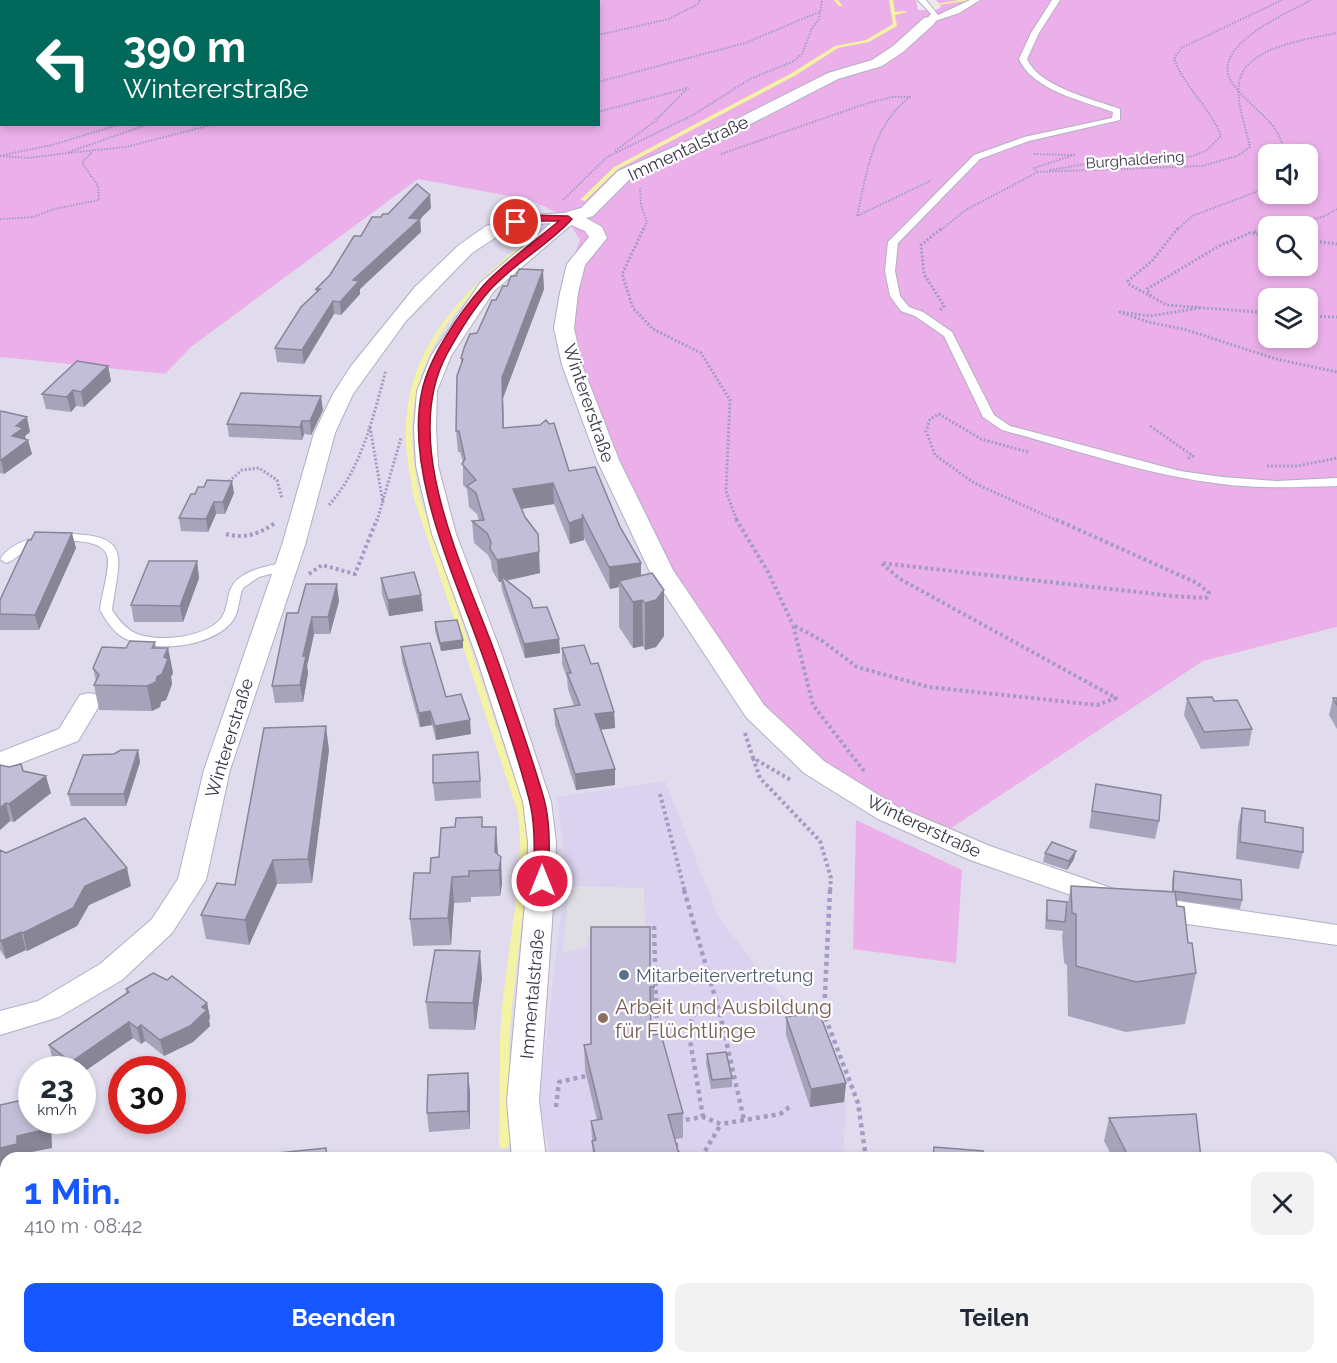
<!DOCTYPE html>
<html lang="de">
<meta charset="utf-8">
<style>
:root{--surface:#fff;--page:#f2f2f3;--text:#1f2937;--muted:#747a83;--accent:#1657ff}
body{margin:0;font-family:Raleway,sans-serif;background:var(--page);color:var(--text);height:100vh;display:flex;flex-direction:column;font-size:22px;white-space:nowrap}
*{box-sizing:border-box;margin:0}
p{font-size:20px;color:var(--muted)}
.icon{flex:none;width:33px;height:33px;fill:none;stroke:currentColor;stroke-width:2;stroke-linecap:round;stroke-linejoin:round}
.map{position:relative;flex:1;overflow:hidden}
.sheet{position:absolute;left:0px;top:1152px;width:1338px;height:212px;display:flex;flex-direction:column;background:var(--surface);border-radius:18px 18px 0 0;box-shadow:0 3px 9px #0003}
.sheet>*{flex:none}
.hud{position:absolute;left:0px;top:0px;width:600px;height:126px;box-shadow:0 3px 9px #0003;background:#00695c;color:#fff;overflow:hidden}
.tools{position:absolute;left:1258px;top:144px;display:grid;gap:12px}
.tools a{display:grid;place-items:center;width:60px;height:60px;border-radius:12px;background:var(--surface);box-shadow:0 3px 9px #0003;font-size:30px}
.speed{position:absolute;left:18px;top:1056px;display:flex;gap:12px;font-size:30px;font-weight:700;text-align:center}
.speed>*{display:grid;place-content:center;width:78px;height:78px;border-radius:50%;background:var(--surface);box-shadow:0 3px 9px #0003;line-height:1}
.speed small{font-size:15px;font-weight:400}
.speed .limit{border:9px solid #d22;background:#fff;color:#111}
.pin{position:absolute;display:grid;place-items:center;width:51px;height:51px;color:#fff;margin:-26px;border:3px solid #fff;border-radius:50%;box-shadow:0 2px 6px #0007}
.me{position:absolute;width:66px;margin:-33px;rotate:0deg;stroke-linejoin:round;filter:drop-shadow(0 0 4px #0008)}
.turn{display:flex;align-items:center;gap:21px;height:126px;padding:0 24px;font-size:27px}
.turn .icon{width:78px;height:78px;stroke-width:2.5}
.turn b{display:block;font-size:42px;line-height:51px}
.round{display:grid;place-items:center;flex:none;width:63px;height:63px;border-radius:12px;background:var(--page)}
.headline{display:flex;align-items:center;justify-content:space-between;height:102px;padding:0 24px}
h1{font-size:36px;font-weight:700;line-height:45px;color:var(--accent)}
.primary-button{display:flex;gap:12px;margin-top:auto;padding:12px 24px}
.primary-button a{flex:1;height:69px;border-radius:12px;background:var(--accent);color:#fff;font-size:24px;font-weight:700;line-height:69px;text-align:center}
.primary-button a+a{background:var(--page);color:var(--text)}
.map>svg:first-child{display:block}
.residential{fill:#e0dbed;fill-rule:evenodd}
.education{fill:#dbd2ef}
.green{fill:#ebb0ea;fill-rule:evenodd}
.parking{fill:#dfdee4}
.lines{fill:none;stroke-linecap:round;stroke-linejoin:round}
.stream{fill:#f4f3a3;fill-rule:evenodd}
.service-casing{stroke:#b3aec4;stroke-width:2}
.minor-casing{stroke:#b3aec4;stroke-width:2}
.path-far3{stroke:#a49bc4;stroke-width:2;stroke-dasharray:1.5 1.5;stroke-linecap:butt}
.path-far2{stroke:#a49bc4;stroke-width:3;stroke-dasharray:2 2;stroke-linecap:butt}
.path-far1{stroke:#a49bc4;stroke-width:4;stroke-dasharray:3 3;stroke-linecap:butt}
.path{stroke:#a49bc4;stroke-width:4.5;stroke-dasharray:4 4;stroke-linecap:butt}
.service{fill:#fff;fill-rule:evenodd}
.minor{fill:#fff;fill-rule:evenodd}
.wall{fill:#a7a3ba}
.shaded-wall{fill:#888597}
.building{fill:#c2bed8;stroke:#888597;stroke-width:1.5}
.route{fill:#e11d48;stroke:#92132f;stroke-width:1.5}
.service-dot{fill:#5c6f8a;stroke:#fff;stroke-width:2}
.education-dot{fill:#8d6e63;stroke:#fff;stroke-width:2}
.labels{text-anchor:middle;dominant-baseline:central;stroke-width:4.5;stroke-linejoin:round;paint-order:stroke}
.far-street-label{font-size:15px;fill:#3a374a;stroke:#fff}
.street-label{font-size:18px;fill:#3a374a;stroke:#fff}
.service-label{font-size:18px;fill:#4e5e75;stroke:#fff;text-anchor:start}
.near-education-label{font-size:21px;fill:#785e54;stroke:#fff;text-anchor:start}
</style>
<div class="map">
<svg width="1337" height="1363" viewBox="0 0 1337 1363">
<rect width="100%" height="100%" fill="#ece9f5"/>
<path class="residential" d="M418,179L530,200L566,217L580,240L559,294L938,837L1203,661L1337,627V1363H0V357L165,374L191,347ZM32,1070H82V1120H32ZM122,1070H172V1120H122ZM6,1158H1332V1358H6Z"/>
<path class="education" d="M665,781L719,918L772,986L820,1029L846,1102L843,1158H551L539,1101L566,870L557,797Z"/>
<path class="green" d="M0,0H916L918,10H936L941,7L936,0H1337V627L1203,661L938,837L811,769L658,570L563,367L559,294L580,240L566,217L530,200L418,179L191,347L165,374L0,357ZM2,2H598V124H2ZM1269,154H1308V194H1269ZM1269,226H1308V266H1269ZM1269,298H1308V338H1269Z
M856,820L962,870L956,963L853,949Z"/>
<path class="parking" d="M570,886L644,888L645,937L589,936L587,946L562,953Z"/>
<g class="lines">
<path class="stream" d="M834,0H838L842,5L841,6H839Z
M889,0H893L895,12L905,11L907,12L895,15L897,26L869,42L838,48L796,75L618,169L585,201L580,200L614,167L792,73L835,46L866,40L893,24Z
M959,0H970L932,6L930,5Z
M537,232L542,233C522,252 499,268 479,287C432,332 407,387 413,452C414,468 418,483 420,498L526,813L528,837L526,886L512,1006L509,1040V1145L507,1148L504,1149L501,1148L499,1145L500,1040L502,1006L518,886L520,837L518,813L414,498C409,470 403,441 407,412C416,331 478,280 537,232Z"/>
<defs>
<path id="service" d="M918,0H926L938,15L970,0H980L959,13L929,23L925,21L931,14Z
M1052,0H1060L1039,33L1027,59C1039,87 1093,99 1120,109V120L1029,141L980,159L898,243L895,271L900,296L909,307L923,312L952,332L994,415L1010,426L1180,471L1222,477L1277,481L1337,478V486C1298,487 1260,489 1222,484C1149,476 1073,449 1002,430L983,417L944,336L915,316L901,311L890,296L885,271L888,242L974,155L1024,137L1112,118L1113,112C1083,101 1032,90 1019,59L1031,33Z
M65,534C134,534 119,558 112,610C118,619 125,628 135,633C157,643 207,638 222,617C230,605 225,590 238,579C251,568 270,566 286,562L292,566L290,569L259,577L243,588C238,599 240,613 231,623C208,648 154,653 124,638C113,632 106,620 100,610C101,596 111,567 107,555C100,535 48,541 33,546C23,550 16,560 6,563L0,559C14,539 42,535 65,534Z"/>
<path id="minor" d="M929,17L934,18L936,21L934,24L903,52L882,66L838,79L739,130L630,179L593,216L586,218L602,227L607,238L585,265L578,293L574,328L582,365L619,460L673,570L764,705L824,761L898,807L990,846L1117,890L1122,897L1117,904L1107,907L1097,904L970,860L878,819L804,773L746,717L649,570L597,460L562,365L554,328L560,293L567,264L589,237L585,231L571,225L494,291L451,356L437,391L436,429L438,466L456,534L502,655L551,802L556,842L555,881L539,1101L546,1158H512L507,1101L527,881L528,842L523,802L476,655L432,534L416,466L414,429L417,391L431,356L480,283L551,223L526,225L507,230L472,253L406,321L353,394L335,433L305,545L230,770L206,880L172,933L122,980L59,1017L0,1035V1011L38,1001L100,964L152,919L178,879L204,770L282,545L314,433L333,394L351,366L415,287L459,245L486,226L518,216L564,213L581,208L618,171L727,124L828,73L872,60L893,46L924,18Z
M89,693L98,695L102,701L78,741L0,771V752L59,729L80,695Z
M1152,897L1337,925V945L1173,922L1142,914L1137,907L1142,900Z
M1337,1277V1350L1332,1348V1278Z
M557,1358H593L595,1363H559Z
M1010,1358H1068L1066,1363H1008Z"/>
</defs>
<use href="#service" class="service-casing"/>
<use href="#minor" class="minor-casing"/>
<path class="path-far3" d="M94,2L97,0
M551,2L556,0
M598,35L669,19L698,4L700,0
M598,82L745,43L819,12
M598,112L688,88
M615,151L654,122L689,87
M69,152L149,124
M59,154L126,147L215,124
M721,154L868,103L892,97H910C872,126 867,172 857,216L930,181
M1034,154L1074,155L1034,168L1037,172L1202,166L1237,156L1250,147C1246,127 1236,104 1239,83C1244,47 1308,39 1337,33
M1285,154C1280,127 1265,118 1246,99C1239,92 1230,83 1228,73C1222,40 1288,13 1311,0
M3,155L52,145L121,124
M0,156L29,158L59,154
M1050,170L1091,163L1189,157L1206,151L1221,136C1210,107 1185,88 1174,59L1181,48L1282,0
M640,188L641,205L647,222L643,230
M563,200L607,157L693,115L750,79L794,61L802,54L812,28L819,19L822,0
M0,219L33,217L54,209L99,200L98,186L82,163L92,152
M1279,226L1323,217L1337,209
M941,230L964,211L1036,173
M1177,230L1192,216L1269,187
M1266,230L1269,229"/>
<path class="path-far2" d="M644,228L622,274L633,308L653,329L701,353L730,400L726,491L737,521
M1178,228L1152,261L1128,281L1130,285L1167,305L1269,313
M1254,232L1269,229
M1308,240L1337,244
M1151,296L1147,289L1219,246L1250,233L1269,235
M1200,308L1150,316L1120,312L1148,322L1187,330L1276,359L1337,372
M940,310L944,306L924,274L921,245L942,228
M1308,316L1337,317
M1150,426L1193,456L1187,459
M370,427L383,503
M1028,452L981,439L939,414L930,419L926,431L935,455L974,483L1058,521
M1267,466H1298L1337,458
M226,484L242,470L259,468L277,480L282,499
M329,505C362,468 373,417 386,370
M377,521L401,438"/>
<path class="path-far1" d="M736,519L768,572L793,625
M226,534C245,539 259,534 275,523
M309,574L322,565L355,574L377,519
M745,733L753,758L791,780
M753,758L760,778L820,841L831,878L830,892
M864,771L813,705L793,625L821,640L857,667L929,687L1097,705L1116,698L900,579L881,563L1173,596L1206,598L1209,593L1197,583L1055,519
M660,794L685,892"/>
<path class="path" d="M684,890L720,1014L744,1120
M830,890L824,1014L858,1103L866,1158
M654,926L657,1038
M699,1005L688,1028L703,1117
M556,1107L559,1082L586,1076
M678,1121L703,1117L721,1124L780,1114L792,1105
M674,1135L679,1158
M701,1158L721,1124
M829,1363L830,1358"/>
<use href="#service" class="service"/>
<use href="#minor" class="minor"/>
</g>
<path class="wall" d="M431,208L420,219L421,232L360,289V294L341,315L334,314L304,364L277,362L275,348L316,293V289L330,275L361,236L381,217L388,214Z
M544,289L503,398L504,428L569,471L620,527L641,576L664,636L656,647L645,650L643,646L633,648L619,627V587L610,589L584,538V540L570,544L554,504L521,509L540,573L506,581L533,608L559,639L560,653L525,658L502,590L501,582H499L492,570L491,561L488,555L474,543L472,521L479,520L477,514L469,507L467,489L463,485V462L460,452H458L456,431L461,364V358L477,333L496,300Z
M108,366L111,381L84,407L76,406L71,412L46,409L42,394Z
M323,410L311,435L304,434L302,440L229,437L227,424Z
M0,412L30,432L25,436L32,454L4,474L0,473Z
M234,493L225,514H216L208,532L181,531L179,518L195,494Z
M76,548L39,630H0V600Z
M197,561L199,578L183,622H134L131,605Z
M381,578L421,595L423,611L389,616L382,594Z
M339,601L330,634H314L307,666L308,673L303,702L275,703L272,686L298,613Z
M435,622L463,640V648L441,651L435,631Z
M155,642L156,648H168L173,673L171,677L172,684L166,700L161,702L160,707L152,711L99,710L94,685L96,681L93,668L126,648Z
M401,647L446,697L471,734L436,740L432,725L420,727L402,661Z
M562,648L591,664L614,712L615,728L601,730L615,769V785L576,790L555,725L554,709L574,706L568,689L567,678L562,664Z
M1187,698L1214,701L1252,729L1249,746L1201,749L1184,715Z
M1333,698H1337V729L1329,715Z
M138,750L140,762L126,806H71L68,794L114,754Z
M329,750L312,883L277,884L249,945L206,939L201,915L235,885Z
M0,765L23,771L51,793L14,822L10,821L0,830Z
M480,769L481,798L435,801L433,783Z
M1096,784L1159,821L1155,839L1089,828Z
M1242,808L1265,822L1303,852L1299,869L1236,859L1238,825Z
M455,827H483L498,855L502,884L500,896L471,897V902L454,903L451,945L413,946L410,919L430,873Z
M0,850L6,853L131,886L89,905L77,926L27,951L26,950L6,959L0,950Z
M1045,853L1074,859L1067,870L1043,862Z
M1174,871L1242,900L1240,909L1176,900L1196,973L1185,1024L1126,1032L1068,1016L1067,965L1064,963L1062,936L1063,931L1045,929L1046,909L1047,900L1067,908L1071,886L1172,891V880Z
M650,969H654V1011H650L651,1035L683,1113V1138L674,1139L680,1158H593L591,1121L597,1120L585,1070L584,1045L591,1044Z
M482,978L475,1030L429,1029L426,1002Z
M126,989L207,1003L210,1018L209,1020L210,1026L193,1042L164,1056L145,1041L141,1044L133,1038L82,1073V1070H64L53,1061L49,1045L126,993Z
M786,1017L846,1083L844,1102L810,1107L786,1035Z
M707,1054L732,1078V1087L711,1089L706,1063Z
M470,1091V1129L429,1132L427,1113Z
M1109,1118L1201,1158H1113L1104,1141Z
M0,1269L6,1358L0,1363Z
M134,1358H206L207,1363H136Z
M615,1358H788V1363H616Z
M1175,1358H1289L1295,1363H1174Z"/>
<path class="shaded-wall" d="M430,195L431,208L420,219L421,232L360,289V294L341,315L340,302L353,280Z
M543,270L544,289L503,398L504,448L502,378Z
M333,301L334,314L304,364L302,350Z
M108,366L111,381L84,407L81,392Z
M73,390L76,406L71,412L67,397Z
M321,396L323,410L311,435L310,421Z
M27,417L30,432L25,436L26,442L28,440L32,454L4,474L1,460L16,426Z
M302,421L304,434L302,440L300,427Z
M232,481L234,493L225,514L223,502Z
M553,483L554,504L514,510L513,489Z
M214,502L216,514L208,532L206,519Z
M583,518L584,540L570,544L569,523Z
M72,533L76,548L39,630L35,615Z
M539,552L540,573L503,581L501,576V582H499L497,560Z
M197,561L199,578L183,622L180,606Z
M641,563V585L619,581V587L610,589L609,567Z
M337,584L339,601L330,634L328,617Z
M664,590V636L656,647L645,650V603Z
M421,595L423,611L389,616L388,600Z
M642,600L643,646L633,648V602Z
M312,617L314,634L307,666L308,673L303,702L300,685L303,656Z
M559,639L560,653L525,658L524,644Z
M463,640V648L441,651L440,643Z
M168,648L173,673L171,677L172,684L166,700L161,702L160,707L152,711L147,686L157,677Z
M430,711L432,725L420,727L419,713Z
M614,712L615,728L596,730L595,714Z
M470,720L471,734L436,740L435,726Z
M326,726L329,750L312,883L308,859Z
M138,750L140,762L126,806L124,794Z
M615,769V785L576,790L575,774Z
M46,776L51,793L14,822L9,804Z
M6,803L10,821L0,830V808Z
M496,827L498,853L497,870L495,852Z
M1076,851L1074,859L1067,870L1069,861Z
M501,857L502,884L500,896L499,870Z
M273,860L277,884L249,945L245,920Z
M127,868L131,886L89,905L77,926L27,951L23,933L85,886Z
M452,877L454,903L451,945L448,918Z
M21,932L26,950L6,959L1,941Z
M480,951L482,978L475,1030L473,1003Z
M207,1003L210,1018L209,1020L210,1026L193,1042L164,1056L160,1040Z
M129,1022L133,1038L82,1073V1070H73L71,1062Z
M141,1025L145,1041L141,1044L137,1028Z
M468,1073L470,1091V1129L468,1111Z
M846,1083L844,1102L810,1107L811,1089Z
M47,1120H51L52,1148L22,1154L23,1158H6V1166L0,1167V1148L17,1136Z
M6,1307V1335L0,1340V1316Z
M78,1358L80,1363H75Z
M156,1358H206L207,1363H157Z
M345,1358H354L355,1363H346Z"/>
<path class="building" d="M417,184L430,195L409,218L420,219L353,280L359,281L340,302L333,301L302,350L275,348L301,307L320,289H316L330,275L354,236H361L372,217H381L383,214H388Z
M519,269L543,270L502,378L503,428L540,425L546,420L549,424L554,423L569,471L595,467L620,527L641,563L609,567L582,514L583,518L569,523L553,483L513,489L525,517L538,534L539,552L497,560L490,549L491,542L487,533L472,521L484,520L476,493L467,486L476,480L462,464L465,459L459,431H456L457,376L463,359L461,358L464,348L470,334L477,333L492,300H496L503,286H507L511,276H516Z
M77,361L108,366L81,392L73,390L67,397L42,394Z
M241,393L321,396L310,421H302L300,427L227,424Z
M1,411L27,417L16,426L23,428L12,436L28,440L1,460L0,459V412Z
M207,480L232,481L223,502H214L206,519L179,518L191,494H195L198,487H204Z
M35,532L72,533L35,615L0,614V600L28,540H31Z
M149,561H197L180,606L131,605Z
M414,572L421,595L388,600L381,578Z
M652,573L664,590L656,600L645,603L642,600L633,602L619,581Z
M501,576L530,599L533,608L547,607L559,639L524,644Z
M306,584H337L328,617H312L303,656H306L300,685L272,686L287,613H298Z
M457,620L463,640L440,643L435,622Z
M130,641L155,642L152,648H168L164,657L168,659L162,674L157,677L156,682L147,686L94,685L99,675L93,668L102,647L126,648Z
M430,643L446,697L461,694L470,720L435,726L430,711L419,713L401,647Z
M584,645L591,664L598,663L614,712L595,714L615,769L575,774L554,709L580,705L567,673H571L562,648Z
M1212,697L1214,701L1237,700L1252,729L1204,732L1187,698Z
M1333,698H1337V705Z
M326,726L308,859L273,860L245,920L201,915L217,883L235,885L264,728Z
M121,750H138L124,794H68L83,755L114,754Z
M478,752L480,781L433,783V755Z
M21,764L23,771L46,776L9,804L6,803L0,808V765L9,767Z
M1096,784L1161,795L1159,821L1092,811Z
M1242,808L1265,811V822L1303,828V852L1240,842Z
M482,817V827H496L495,852L501,857L499,870L469,871V876L452,877L448,918L410,919L414,873H430L431,858L439,857L441,828L455,827L456,818Z
M85,818L127,868L85,886L73,908L23,933L21,932L1,941L0,939V850L6,853Z
M1052,842L1076,851L1069,861L1045,853Z
M1174,871L1241,880L1242,900L1173,891Z
M1071,886L1175,892L1177,906L1184,907L1188,943H1192L1196,973L1136,982L1076,966V914L1072,913Z
M1047,900L1067,902L1065,922L1047,920Z
M591,927H650V969H654V987H650L651,1035L661,1034L683,1113L668,1115L680,1158H596L592,1141L596,1140L591,1121L602,1119L584,1045L591,1044Z
M435,950L480,951L473,1003L426,1002Z
M153,973L167,980L172,976L207,1003L202,1007L207,1010L190,1026L160,1040L141,1025L137,1028L129,1022L71,1062L49,1045L129,992L126,989Z
M819,1012L846,1083L811,1089L786,1017Z
M726,1052L732,1078L712,1080L707,1054Z
M468,1073V1111L427,1113L428,1075Z
M32,1098V1120H47V1129L17,1136V1144L0,1148V1105Z
M1196,1114L1201,1158H1129L1109,1118Z
M934,1147L983,1151L984,1158H933Z
M326,1148L327,1158H268V1154Z
M0,1269L6,1271V1284L5,1285L6,1286V1307L0,1316Z
M6,1322V1358H78L75,1363H0V1358L5,1342L0,1341V1323Z
M283,1358H346L347,1363H284Z
M500,1358H510L511,1361L518,1363H482Z
M675,1358H744L704,1363H676Z
M1179,1358H1289L1295,1363H1181Z"/>
<path class="route" d="M528,215L568,216L572,219C549,245 514,263 490,290C474,308 459,332 447,354C399,442 464,568 495,653C512,701 530,750 544,799C551,825 549,854 549,881L542,886L534,881C534,854 536,825 529,799C515,746 496,692 477,640C451,569 405,467 422,391C429,357 460,312 483,286C503,264 535,241 559,221H528L516,225L511,222Z"/>
<circle class="service-dot" cx="624" cy="975" r="6"/>
<circle class="education-dot" cx="603" cy="1018" r="6"/>
<g class="labels">
<g class="far-street-label">
<text transform="translate(1135 160) rotate(-4)">Burghaldering</text>
</g>
<g class="street-label">
<text transform="translate(688 148) rotate(-25)">Immentalstraße</text>
<text transform="translate(589 403) rotate(71)">Wintererstraße</text>
<text transform="translate(229 738) rotate(-73)">Wintererstraße</text>
<text transform="translate(924 826) rotate(25)">Wintererstraße</text>
<text transform="translate(532 994) rotate(-85)">Immentalstraße</text>
</g>
<g class="service-label">
<text x="636" y="975">Mitarbeitervertretung</text>
</g>
<g class="near-education-label">
<text x="615" y="1006">Arbeit und Ausbildung<tspan x="615" dy="24">für Flüchtlinge</tspan></text>
</g>
</g>
</svg>
<div class="tools">
<a><svg class="icon" aria-label="sound" viewBox="0 0 24 24"><path d="M4 9h4l5-4v14l-5-4H4zM17 9q2 3 0 6"/></svg></a>
<a><svg class="icon" aria-label="search" viewBox="0 0 24 24"><circle cx="10" cy="10" r="6"/><path d="M15 15l6 6"/></svg></a>
<a><svg class="icon" aria-label="layers" viewBox="0 0 24 24"><path d="M12 4l9 5-9 5-9-5zM3 14l9 5 9-5"/></svg></a>
</div>
<div class="speed"><div>23<small>km/h</small></div><div class="limit">30</div></div>
<div class="pin" style="left:516px;top:222px;background:#d93025"><svg class="icon" aria-label="arrive" viewBox="0 0 24 24"><path d="M6 21V4h12l-3 4 3 4H6"/></svg></div>
<svg class="me" style="left:542px;top:881px" viewBox="-20 -20 40 40"><circle r="17" fill="#e11d48" stroke="#fff" stroke-width="3"/><path d="M0-11L8 9 0 5-8 9z" fill="#fff"/></svg>
<div class="hud">
<div class="turn"><svg class="icon" aria-label="left" viewBox="0 0 24 24"><path d="M17 20v-9H6M10 6l-5 5 5 5"/></svg><div><b>390 m</b>Wintererstraße</div></div>
</div>
<section class="sheet">
<div class="headline"><div><h1>1 Min.</h1><p>410 m · 08:42</p></div><a class="round"><svg class="icon" aria-label="close" viewBox="0 0 24 24"><path d="M6 6l12 12M18 6L6 18"/></svg></a></div>
<div class="primary-button"><a>Beenden</a><a>Teilen</a></div>
</section>
</div>
